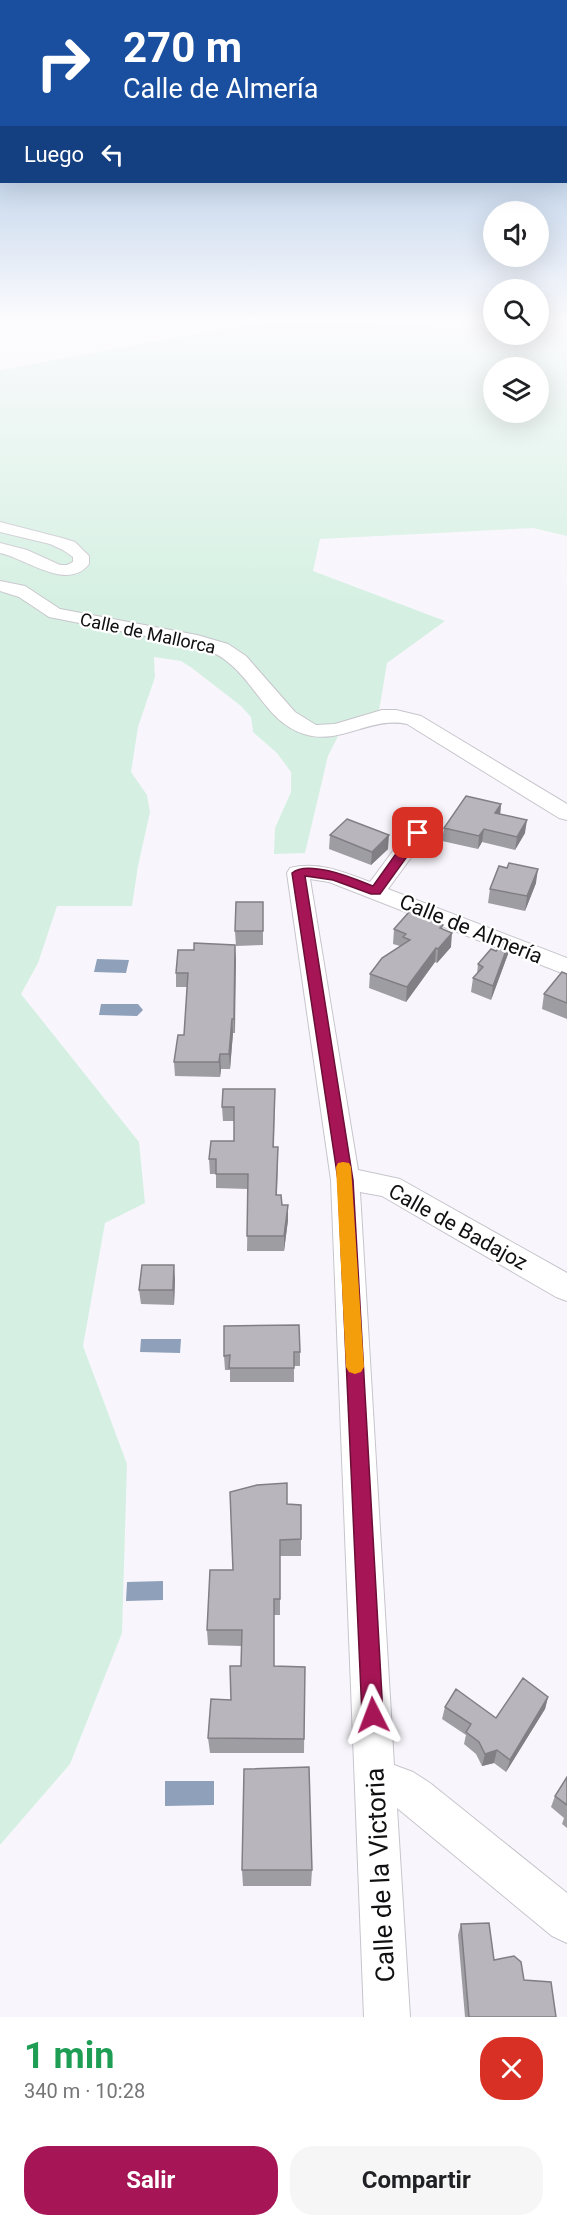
<!DOCTYPE html>
<html lang="es">
<meta charset="utf-8">
<style>
:root{--surface:#fff;--page:#f6f6f6;--text:#202124;--muted:#757577;--accent:#a61555}
body{margin:0;font-family:Roboto,sans-serif;background:var(--page);color:var(--text);height:100vh;display:flex;flex-direction:column;font-size:22px;white-space:nowrap}
*{box-sizing:border-box;margin:0}
p{font-size:20px;color:var(--muted)}
.icon{flex:none;width:33px;height:33px;fill:none;stroke:currentColor;stroke-width:2;stroke-linecap:round;stroke-linejoin:round}
.map{position:relative;height:2017px;overflow:hidden}
.sheet{display:flex;flex-direction:column;background:var(--surface);flex:1}
.sheet>*{flex:none}
.top-card{position:absolute;left:0px;top:0px;width:567px;height:183px;box-shadow:0 6px 24px #0002;background:#1a4fa0;color:#fff;overflow:hidden}
.buttons{position:absolute;left:483px;top:201px;display:grid;gap:12px}
.buttons a{display:grid;place-items:center;width:66px;height:66px;border-radius:50%;background:var(--surface);box-shadow:0 6px 24px #0002;font-size:30px}
.pin{position:absolute;display:grid;place-items:center;width:51px;height:51px;color:#fff;margin:-26px;border-radius:12px;box-shadow:0 3px 9px #0006}
.me{position:absolute;width:66px;margin:-33px;rotate:357deg;stroke-linejoin:round;filter:drop-shadow(0 0 4px #0008)}
.turn{display:flex;align-items:center;gap:21px;height:126px;padding:0 24px;font-size:27px}
.turn .icon{width:78px;height:78px;stroke-width:2.5}
.turn b{display:block;font-size:42px;line-height:51px}
.then{display:flex;align-items:center;height:57px;padding:0 24px;background:#0003;gap:12px;font-size:22px}
.round{display:grid;place-items:center;flex:none;width:63px;height:63px;border-radius:24px;background:var(--page)}
.overview{display:flex;align-items:center;justify-content:space-between;height:102px;padding:0 24px}
h1{font-size:36px;font-weight:700;line-height:45px;color:#1e9e55}
.primary-button{display:flex;gap:12px;margin-top:auto;padding:12px 24px}
.primary-button a{flex:1;height:69px;border-radius:24px;background:var(--accent);color:#fff;font-size:24px;font-weight:700;line-height:69px;text-align:center}
.primary-button a+a{background:var(--page);color:var(--text)}
.map>svg:first-child{display:block}
.green{fill:#d5f0e2;fill-rule:evenodd}
.water{fill:#8ea0ba}
.lines{fill:none;stroke-linecap:round;stroke-linejoin:round}
.street-casing{stroke:#c7c5cc;stroke-width:2}
.street{fill:#fff;fill-rule:evenodd}
.wall{fill:#9e9da2}
.shaded-wall{fill:#817f84}
.building{fill:#b8b6bc;stroke:#817f84;stroke-width:1.5}
.route{fill:#a61555;stroke:#6c0e37;stroke-width:1.5}
.slow{fill:#f59e0b}
.labels{text-anchor:middle;dominant-baseline:central;stroke-width:4.5;stroke-linejoin:round;paint-order:stroke}
.far-street-label{font-size:18px;fill:#100f11;stroke:#fff}
.street-label{font-size:21px;fill:#100f11;stroke:#fff}
.near-street-label{font-size:26px;fill:#100f11;stroke:#fff}
</style>
<div class="map">
<svg width="567" height="2017" viewBox="0 0 567 2017">
<rect width="100%" height="100%" fill="#f8f6fc"/>
<path class="green" d="M269,321H351L474,329L484,321H493L494,334H538L539,321H567V536L533,528L320,539L313,571L445,621L387,663L379,711L344,724L328,756L305,853L274,854L275,828L291,792V772L277,753L253,732L251,717L241,706L192,668L181,661L154,657L155,677L138,727L131,772L147,795L150,812L138,866L132,906H57L38,963L21,994L139,1142L145,1203L105,1223L83,1346L127,1464L122,1633L70,1764L0,1845V370ZM494,368H538V412H494Z"/>
<path class="water" d="M97,959L129,960L126,973L94,972Z
M101,1004H138L143,1010L137,1016L99,1015Z
M141,1339H181L180,1353L140,1352Z
M163,1581V1600L126,1601L127,1582Z
M165,1781H214V1805L165,1806Z"/>
<g class="lines">
<defs>
<path id="street" d="M0,522L62,538L75,542L89,556V564C68,592 25,558 0,553V543L27,550L60,565H67L73,562V557L63,550L50,544L0,532Z
M0,581L25,586L60,609L197,635L228,644L246,656L295,712L316,725L335,724L382,710H396L421,716L567,804V820L559,818L407,724C370,716 340,746 304,734C257,719 253,661 196,646L49,617L19,597L0,591Z
M418,826L426,828L429,833L388,889L567,958V975L329,882L310,879L358,1170L400,1179L567,1273V1301L556,1297L382,1196L360,1192L394,1765L413,1772L430,1783L567,1893V1943L552,1936L397,1808L410,2017H364L331,1180L287,873L290,868C318,861 344,872 370,882L410,828Z"/>
</defs>
<use href="#street" class="street-casing"/>
<use href="#street" class="street"/>
</g>
<path class="wall" d="M501,804L500,814L525,833L515,850L482,842L478,849L442,841L444,828Z
M330,835L388,849L371,865L329,849Z
M507,868L536,883L525,911L488,903L490,889Z
M263,902V945L236,946L235,931Z
M443,925L442,929L451,947L437,963L435,962L406,1002L369,988L370,974L400,946L393,944L394,929Z
M510,940L508,954L491,1000L471,992L473,978L477,974L478,964L496,951Z
M235,945V1033H233L230,1069H221L220,1077L175,1076L174,1062L184,1035L187,987H176V973L194,950Z
M567,974V1019L542,1009L544,994Z
M275,1089L274,1147L278,1162L277,1195L282,1205H288V1220L284,1251H247L248,1189L216,1188V1174H210L209,1159L234,1141V1121H223L222,1107Z
M175,1279L174,1305L141,1304L139,1290Z
M300,1352V1366H294V1382H230V1370H225L224,1356Z
M287,1504L301,1505V1556H280V1615H274V1666L305,1667L304,1753H210L208,1738L231,1700L241,1666V1646L208,1645L207,1630L233,1570Z
M548,1697L545,1709L506,1772L494,1763L482,1766L476,1754L464,1744L466,1735L442,1719L445,1707L496,1718Z
M567,1777V1828L562,1824L564,1818L551,1807L555,1796Z
M242,1870H312L311,1886H243Z
M461,1924L494,1960L524,1980L556,2017H465L458,1935Z"/>
<path class="shaded-wall" d="M501,804L500,816L495,813Z
M527,820L525,833L515,850L517,837Z
M484,829L482,842L478,849L479,836Z
M389,835L388,849L371,865L372,852Z
M538,869L536,883L525,911L527,896Z
M452,933L451,947L437,963L438,949Z
M510,940L508,954L491,1000L493,986Z
M235,945L236,959L235,1033L234,1019Z
M436,948L435,962L406,1002L407,987Z
M232,1019L233,1033L230,1069L229,1054Z
M220,1054L221,1069L220,1077L219,1062Z
M288,1205V1220L284,1251V1236Z
M174,1265L175,1279L174,1305L173,1290Z
M548,1697L545,1709L506,1772L510,1760Z
M497,1750L494,1763L482,1766L485,1754Z"/>
<path class="building" d="M466,796L501,804L495,813L527,820L517,837L484,829L479,836L444,828Z
M347,819L389,835L372,852L330,835Z
M509,863L538,869L527,896L490,889L499,866L507,868Z
M236,902H263V931H235Z
M410,911L443,925L440,928L452,933L438,949L436,948L407,987L370,974L382,958L410,940L403,937L406,934L394,929Z
M507,939L510,940L493,986L473,978L483,967L478,964L491,949L496,951Z
M194,943L235,945L234,1019H232L229,1054H220L219,1062H174L178,1035H184L188,973H176L178,950H194Z
M562,972L567,974V1003L544,994Z
M223,1089H275L273,1147H278L276,1195H281L282,1205H288L284,1236H247L248,1174H216V1159H209L211,1141H234V1107H222Z
M142,1265H174L173,1290H139Z
M299,1325L300,1352H294V1368H229L230,1355L224,1356V1326Z
M287,1483V1504L301,1505V1539L280,1540V1599H274V1666L305,1667L304,1739L208,1738L211,1699L231,1700L230,1666H241L242,1630H207L210,1570H233L230,1492L257,1485Z
M523,1678L548,1697L510,1760L497,1750L485,1754L479,1742L466,1732L471,1724L445,1707L456,1689L496,1718Z
M309,1767L312,1870H242L244,1769Z
M567,1777V1805L555,1796Z
M489,1923L494,1960L514,1956L521,1962L524,1980L551,1982L556,2017H469L461,1924Z"/>
<linearGradient id="sky" x2="0" y2="1"><stop stop-color="#84acd6"/><stop offset="0.53" stop-color="#fcfbfe"/><stop offset="1" stop-color="#fcfbfe" stop-opacity="0"/></linearGradient>
<rect width="567" height="603" fill="url(#sky)"/>
<path class="route" d="M418,829L424,833L380,894H371L333,880L305,876L353,1180L383,1715L380,1722L373,1725L365,1722L362,1715L338,1180L292,873C308,859 355,879 373,886L413,830Z"/>
<path class="slow" d="M343,1162L349,1163L351,1167L364,1367L361,1372L355,1374L349,1372L346,1367L336,1167L338,1163Z"/>
<g class="labels">
<g class="far-street-label">
<text transform="translate(148 633) rotate(12)">Calle de Mallorca</text>
</g>
<g class="street-label">
<text transform="translate(471 929) rotate(22)">Calle de Almería</text>
<text transform="translate(458 1227) rotate(29)">Calle de Badajoz</text>
</g>
<g class="near-street-label">
<text transform="translate(380 1875) rotate(-93)">Calle de la Victoria</text>
</g>
</g>
</svg>
<div class="buttons">
<a><svg class="icon" aria-label="sound" viewBox="0 0 24 24"><path d="M4 9h4l5-4v14l-5-4H4zM17 9q2 3 0 6"/></svg></a>
<a><svg class="icon" aria-label="search" viewBox="0 0 24 24"><circle cx="10" cy="10" r="6"/><path d="M15 15l6 6"/></svg></a>
<a><svg class="icon" aria-label="layers" viewBox="0 0 24 24"><path d="M12 4l9 5-9 5-9-5zM3 14l9 5 9-5"/></svg></a>
</div>
<div class="pin" style="left:418px;top:833px;background:#d93025"><svg class="icon" aria-label="arrive" viewBox="0 0 24 24"><path d="M6 21V4h12l-3 4 3 4H6"/></svg></div>
<svg class="me" style="left:373px;top:1715px" viewBox="-20 -20 40 40"><path d="M0-17L14 15 0 8-14 15z" fill="#a61555" stroke="#fff" stroke-width="4"/></svg>
<div class="top-card">
<div class="turn"><svg class="icon" aria-label="right" viewBox="0 0 24 24"><path d="M7 20v-9h11M14 6l5 5-5 5"/></svg><div><b>270 m</b>Calle de Almería</div></div>
<div class="then">Luego<svg class="icon" aria-label="left" viewBox="0 0 24 24"><path d="M17 20v-9H6M10 6l-5 5 5 5"/></svg></div>
</div>
</div>
<section class="sheet">
<div class="overview"><div><h1>1 min</h1><p>340 m · 10:28</p></div><a class="round" style="background:#d93025;color:#fff"><svg class="icon" aria-label="close" viewBox="0 0 24 24"><path d="M6 6l12 12M18 6L6 18"/></svg></a></div>
<div class="primary-button"><a>Salir</a><a>Compartir</a></div>
</section>
